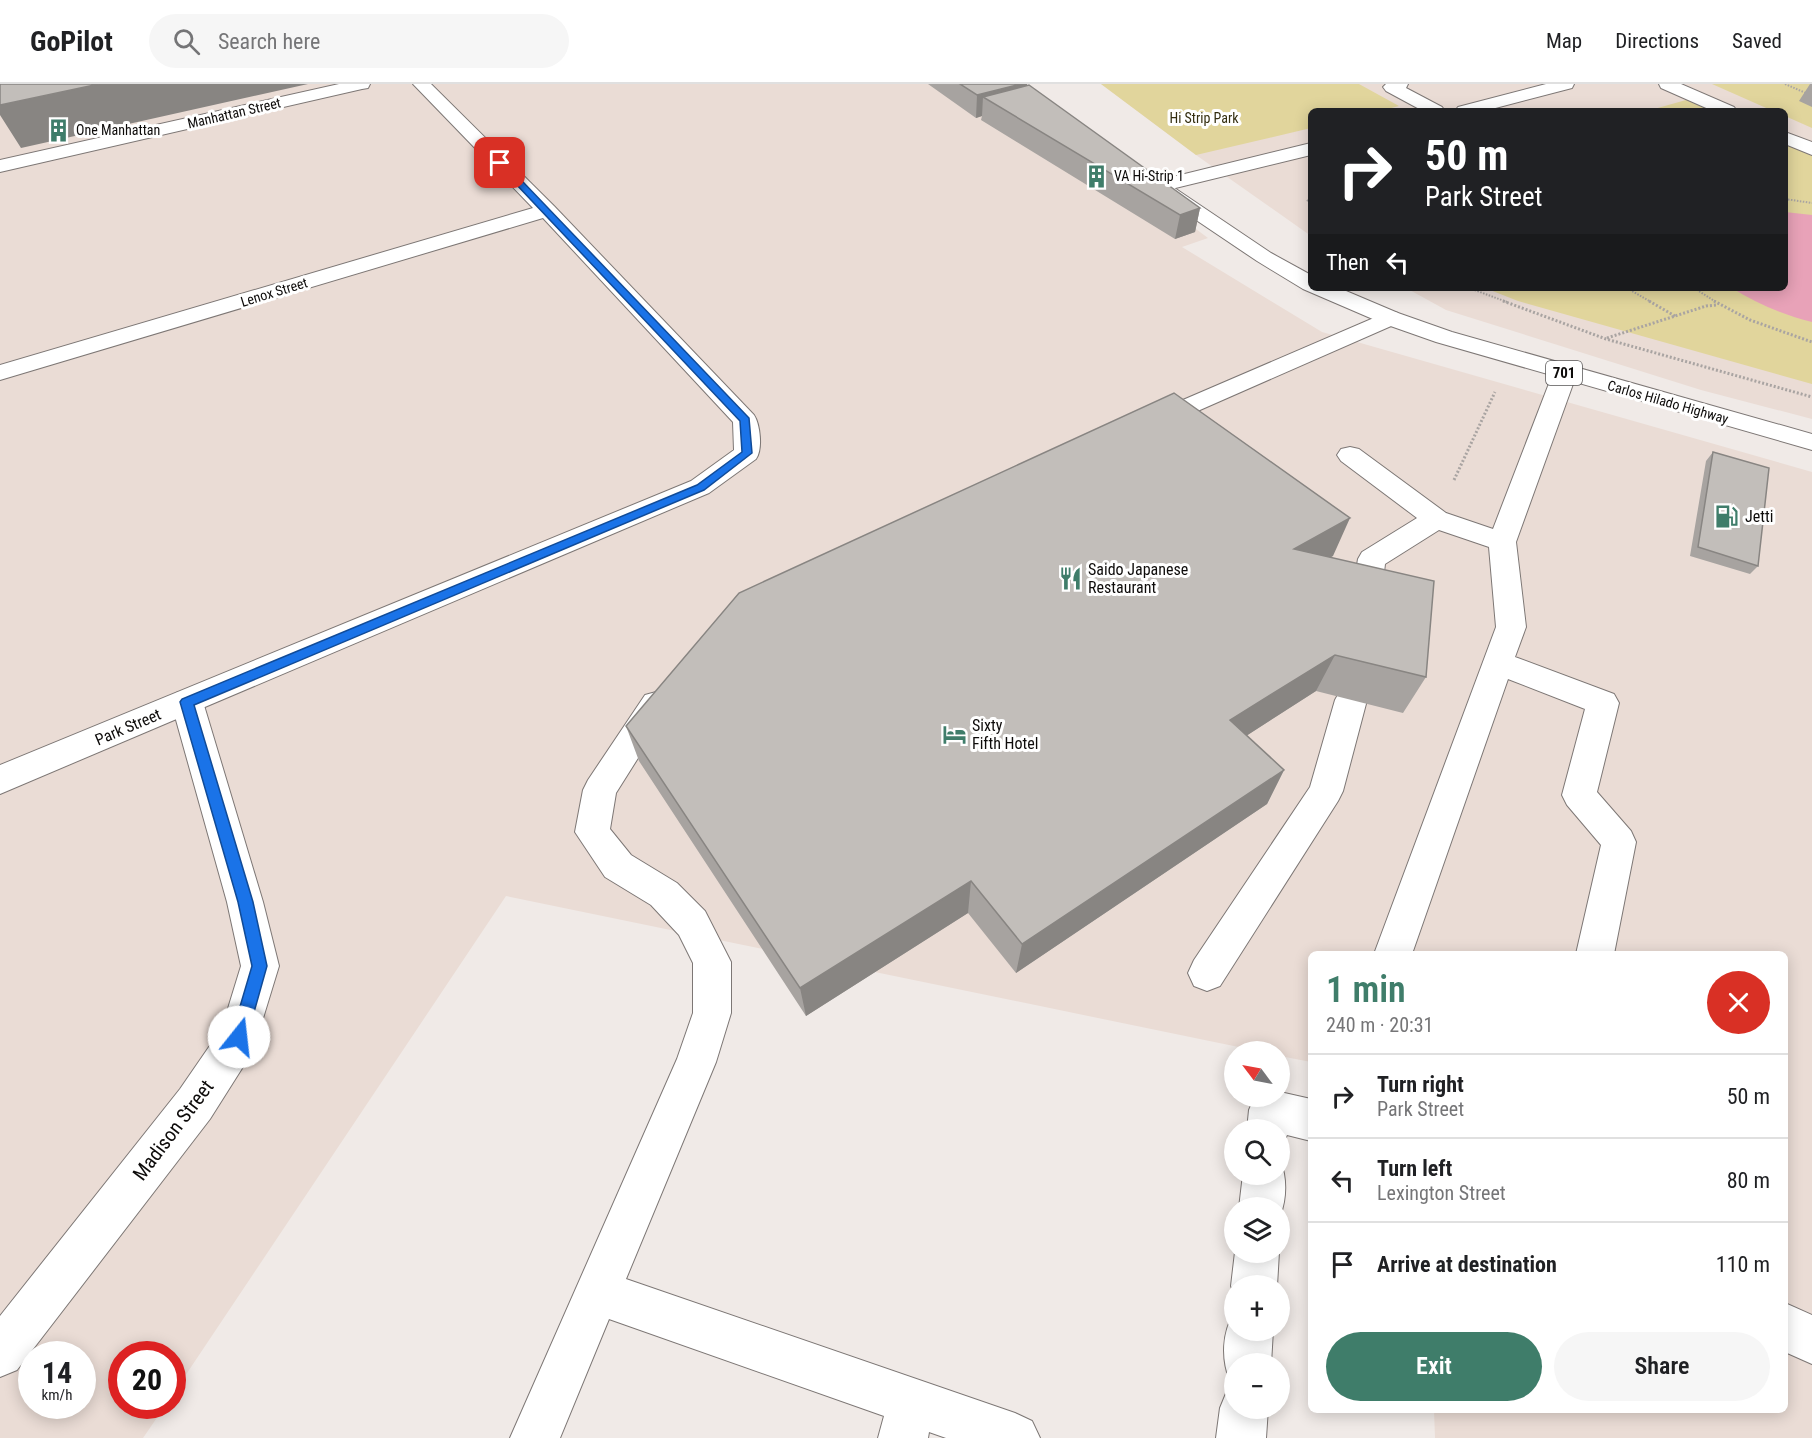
<!DOCTYPE html>
<meta charset="utf-8">
<style>
:root{--surface:#fff;--page:#f6f6f6;--text:#202124;--muted:#757577;--line:#e0e0e0;--accent:#3f7d6a}
body{margin:0;font-family:"Roboto Condensed",sans-serif;background:var(--page);color:var(--text);height:100vh;display:flex;flex-direction:column;font-size:22px;white-space:nowrap}
*{box-sizing:border-box;margin:0}
p{font-size:20px;color:var(--muted)}
.icon{flex:none;width:33px;height:33px;fill:none;stroke:currentColor;stroke-width:2;stroke-linecap:round;stroke-linejoin:round}
.map{position:relative;flex:1;overflow:hidden}
.drawer{position:absolute;left:1308px;top:867px;width:480px;height:462px;display:flex;flex-direction:column;background:var(--surface);border-radius:9px;box-shadow:0 3px 15px #0003}
.drawer>*{flex:none}
.top-card{position:absolute;left:1308px;top:24px;width:480px;height:183px;border-radius:9px;box-shadow:0 3px 15px #0003;background:#202124;color:#fff;overflow:hidden}
.needle{width:39px;rotate:302deg}
.tools{position:absolute;left:1224px;top:957px;display:grid;gap:12px}
.tools a{display:grid;place-items:center;width:66px;height:66px;border-radius:50%;background:var(--surface);box-shadow:0 3px 15px #0003;font-size:30px}
.speed{position:absolute;left:18px;top:1257px;display:flex;gap:12px;font-size:30px;font-weight:700;text-align:center}
.speed>*{display:grid;place-content:center;width:78px;height:78px;border-radius:50%;background:var(--surface);box-shadow:0 3px 15px #0003;line-height:1}
.speed small{font-size:15px;font-weight:400}
.speed .limit{border:9px solid #d22;background:#fff;color:#111}
.pin{position:absolute;display:grid;place-items:center;width:51px;height:51px;color:#fff;margin:-26px;border-radius:12px;box-shadow:0 3px 9px #0006}
.me{position:absolute;width:66px;margin:-33px;rotate:16deg;stroke-linejoin:round;filter:drop-shadow(0 0 4px #0008)}
.turn{display:flex;align-items:center;gap:21px;height:126px;padding:0 18px;font-size:27px}
.turn .icon{width:78px;height:78px;stroke-width:2.5}
.turn b{display:block;font-size:42px;line-height:51px}
.then{display:flex;align-items:center;height:57px;padding:0 18px;background:#0003;gap:12px;font-size:22px}
.round{display:grid;place-items:center;flex:none;width:63px;height:63px;border-radius:32px;background:var(--page)}
.summary{display:flex;align-items:center;justify-content:space-between;height:102px;padding:0 18px}
h1{font-size:36px;font-weight:600;line-height:45px;color:var(--accent)}
.action{display:flex;gap:12px;margin-top:auto;padding:12px 18px}
.action a{flex:1;height:69px;border-radius:36px;background:var(--accent);color:#fff;font-size:24px;font-weight:600;line-height:69px;text-align:center}
.action a+a{background:var(--page);color:var(--text)}
ul{padding:0;list-style:none}
li{display:flex;align-items:center;gap:18px;height:84px;padding:0 18px;border-top:2px solid var(--line)}
li div{flex:1}
li b{display:block;font-size:22px}
li em{font-style:normal}
header{display:flex;align-items:center;gap:36px;box-sizing:border-box;height:84px;padding:0 30px;background:var(--surface);border-bottom:2px solid var(--line)}
header strong{font-size:28px}
nav{display:flex;gap:33px;margin-inline-start:auto;font-size:21px}
.search{width:420px;height:54px;background:var(--page);display:flex;align-items:center;gap:15px;box-sizing:border-box;padding:0 21px;border-radius:33px;color:var(--muted);font-size:22px}
.map>svg:first-child{display:block}
.built{fill:#eadcd5;fill-rule:evenodd}
.green{fill:#e1d59c}
.water{fill:#e8a2b8}
.lines{fill:none;stroke-linecap:round;stroke-linejoin:round}
.service-casing{stroke:#7d7775;stroke-width:2}
.minor-casing{stroke:#7d7775;stroke-width:2}
.tertiary-casing{stroke:#7d7775;stroke-width:2}
.primary-casing{stroke:#7d7775;stroke-width:2}
.path-far1{stroke:#a9a4a2;stroke-width:2;stroke-dasharray:1.5 1.5;stroke-linecap:butt}
.path{stroke:#a9a4a2;stroke-width:3;stroke-dasharray:2 2;stroke-linecap:butt}
.service{fill:#fff;fill-rule:evenodd}
.minor{fill:#fff;fill-rule:evenodd}
.tertiary{fill:#fff;fill-rule:evenodd}
.primary{fill:#fff;fill-rule:evenodd}
.wall{fill:#a7a3a0}
.shaded-wall{fill:#888582}
.building{fill:#c2beba;stroke:#888582;stroke-width:1.5}
.route{fill:#1a73e8;stroke:#114b97;stroke-width:1.5}
.labels{text-anchor:middle;dominant-baseline:central;stroke-width:6;stroke-linejoin:round;paint-order:stroke}
.far-street-label{font-size:14px;fill:#0d0b0a;stroke:#fff}
.far-park-label{font-size:14px;fill:#332d0f;stroke:#fff}
.far-poi-label{font-size:14px;fill:#0d0b0a;stroke:#fff;text-anchor:start}
.shield{fill:#fff;stroke:#565454;stroke-width:1.5}
.shield-label{font-size:15px;font-weight:bold;fill:#0d0b0a}
.poi-label{font-size:16px;fill:#0d0b0a;stroke:#fff;text-anchor:start}
.street-label{font-size:16px;fill:#0d0b0a;stroke:#fff}
.near-street-label{font-size:20px;fill:#0d0b0a;stroke:#fff}
</style>
<header>
<strong>GoPilot</strong>
<div class="search"><svg class="icon" aria-label="search" viewBox="0 0 24 24"><circle cx="10" cy="10" r="6"/><path d="M15 15l6 6"/></svg>Search here</div>
<nav><a>Map</a><a>Directions</a><a>Saved</a></nav>
</header>
<div class="map">
<svg width="1812" height="1354" viewBox="0 0 1812 1354">
<rect width="100%" height="100%" fill="#f0eae7"/>
<path class="built" d="M0,0H1002L1208,154L1182,163L1322,248L1812,388V1354H1435L1434,1326H1785V870H1311V978L1280,972V968L1258,967L506,812L173,1310L172,1270H122V1322H165L143,1354H0ZM32,1270H82V1322H32Z
M1101,0H1812V335L1701,306L1446,226L1406,204H1785V27H1311V152L1196,71Z"/>
<path class="green" d="M1101,0H1359L1399,22L1380,27H1311V44L1196,71Z
M1712,0H1812V44L1785,32V27H1773Z
M1686,16L1711,27H1647Z
M1785,60L1812,72V300L1518,217L1485,204H1785Z"/>
<path class="water" d="M1785,128L1812,131V238C1784,231 1757,220 1732,204H1785Z"/>
<g class="lines">
<defs>
<path id="service" d="M1386,0H1408L1406,4L1442,23L1445,27H1423L1386,7L1383,3Z
M1659,0H1681L1734,23L1737,27H1713L1661,4Z
M1785,48L1812,58V71L1785,60Z
M1565,282L1573,284L1577,289L1516,458L1526,543L1515,573L1614,610L1619,619L1597,708L1631,747L1636,758L1614,870H1576L1601,761L1567,721L1562,711L1585,625L1508,595L1412,870H1374L1496,543L1489,463L1439,446L1385,480L1380,523L1375,530L1365,534L1355,530L1350,523L1358,475L1362,468L1417,434L1341,377L1337,371L1341,365L1350,363L1359,365L1446,429L1493,445L1553,289L1557,284Z
M1351,604L1362,607L1367,616L1343,707L1338,717L1220,902L1207,907L1194,902L1188,889L1194,876L1310,703L1335,616L1340,607Z
M187,606L198,609L203,618L263,818L279,882L253,967L210,1035L17,1286L0,1293V1232L180,1005L222,944L241,882L227,818L171,618L176,609Z
M1785,1219L1812,1231V1280L1785,1268Z"/>
<path id="minor" d="M339,0H370L368,4L362,5L0,88V76Z
M413,0H431L554,122L754,331C760,340 763,365 756,375L709,409L0,710V681L691,397L734,366L733,338L543,134L0,296V281L533,124Z
M1390,227L1398,229L1401,234L1398,239L1159,344L1150,347L1141,344L1138,339L1141,334Z
M656,608L667,611L672,620L616,709L610,745L631,771L677,799L705,827L731,878V929L716,978L626,1195L1015,1329L1032,1337L1040,1354H946L929,1348L928,1354H878L884,1332L609,1235L560,1354H510L677,975L693,929V879L679,851L651,821L605,793L575,748L583,706L588,696L645,611Z
M1280,1008L1311,1015V1057L1287,1051L1283,1061L1280,1062V1046H1247L1249,1026L1255,1012H1280Z
M1280,1076C1287,1093 1287,1114 1280,1132V1124H1239L1243,1090H1280Z
M1235,1168H1279L1277,1202H1234V1210L1231,1202Z
M1234,1229V1246H1273L1271,1280H1234V1298L1230,1297C1221,1275 1222,1249 1234,1229Z
M1234,1304V1324H1268L1266,1354H1216L1220,1324L1227,1307Z"/>
<path id="tertiary" d="M1546,0H1574L1572,4L1484,27H1455L1458,23Z
M1311,59V71L1159,108L1152,106L1149,102L1152,98Z"/>
<path id="primary" d="M1163,99L1170,101L1271,169L1311,191V204H1339L1398,229L1452,248L1812,350V366L1436,258L1382,239L1303,205L1257,177L1156,109L1153,105L1156,101Z"/>
</defs>
<use href="#service" class="service-casing"/>
<use href="#minor" class="minor-casing"/>
<use href="#tertiary" class="tertiary-casing"/>
<use href="#primary" class="primary-casing"/>
<path class="path-far1" d="M1785,0L1808,10
M1632,27L1641,25
M1785,115L1812,119
M1307,116L1311,120
M1469,204L1507,218
M1627,204L1651,218
M1694,204L1716,218"/>
<path class="path" d="M1503,217L1606,255L1812,313
M1649,217L1675,232
M1714,217L1750,236L1812,258
M1607,254L1706,222L1717,221
M1454,396L1495,308"/>
<use href="#service" class="service"/>
<use href="#minor" class="minor"/>
<use href="#tertiary" class="tertiary"/>
<use href="#primary" class="primary"/>
</g>
<path class="wall" d="M928,0H1027V2L1200,124L1195,148L1175,155L981,36L982,32L976,34Z
M1810,0H1812V23L1799,17Z
M1713,368L1758,482L1750,490L1690,472L1706,377Z
M1333,472L1330,473L1426,593L1403,629L1316,607L1246,652L1284,686L1267,720L1016,889L968,829L806,932L639,677L626,642Z"/>
<path class="shaded-wall" d="M99,0H308L21,64L0,31V21Z
M1021,0H1027L1025,21L983,13L982,32L976,34L977,11Z
M1200,124L1195,148L1175,155L1180,131Z
M1350,434L1333,472L1278,503L1294,465Z
M1335,571L1316,607L1215,672L1230,636Z
M1284,686L1267,720L1016,889L1022,860Z
M971,797L968,829L806,932L800,904Z"/>
<path class="building" d="M0,0H99L0,21Z
M960,0H1021L977,11Z
M1029,1L1200,124L1180,131L983,13Z
M1174,309L1350,434L1294,465L1434,497L1426,593L1335,571L1230,636L1284,686L1022,860L971,797L800,904L626,642L739,509Z
M1713,368L1769,384L1758,482L1698,463Z"/>
<path class="route" d="M497,77H503L749,334L752,369L704,406L194,621L253,818L267,882L247,953L245,958L239,961L233,958L231,953L252,882L238,818L180,618L182,615L697,401L742,368L740,337L497,80Z"/>
<defs>
<symbol id="building-bare" viewBox="-9 -9 18 18"><path d="M-4-6H4V6H1V3H-1V6H-4ZM-2.5-4.3h1.7v1.8h-1.7ZM.8-4.3h1.7v1.8H.8ZM-2.5-1h1.7V.8h-1.7ZM.8-1h1.7V.8H.8Z" fill="#3f7d6a" stroke="#fff" stroke-width="2.5" paint-order="stroke"/></symbol>
<symbol id="fuel-bare" viewBox="-9 -9 18 18"><path d="M-5.5-6h7V0h2V4h1.3V-2.5L3-4.5l.8-.8L6-3V5H2.5V1h-1V6h-7ZM-4.2-4.7v3.2H.2V-4.7Z" fill="#3f7d6a" stroke="#fff" stroke-width="2.5" paint-order="stroke"/></symbol>
<symbol id="restaurant-bare" viewBox="-9 -9 18 18"><path d="M-5-6h1v4h1v-4h1v4h1v-4h1v5L-1.5 .5V6h-2V.5L-5-1ZM5-6V6H3V1.5H1.5Q1.5-4 5-6Z" fill="#3f7d6a" stroke="#fff" stroke-width="2.5" paint-order="stroke"/></symbol>
<symbol id="hotel-bare" viewBox="-9 -9 18 18"><path d="M-6-4.5h1.5V1H6V5H4.5V3h-9V5H-6ZM-4 0a1.8 1.8 0 1 1 3.6 0ZM.5 0V-2.5h3Q6-2.5 6 0Z" fill="#3f7d6a" stroke="#fff" stroke-width="2.5" paint-order="stroke"/></symbol>
</defs>
<g fill-rule="evenodd">
<use href="#building-bare" x="42" y="30" width="33" height="33"/>
<use href="#building-bare" x="1080" y="76" width="33" height="33"/>
<use href="#fuel-bare" x="1710" y="416" width="33" height="33"/>
<use href="#restaurant-bare" x="1054" y="478" width="33" height="33"/>
<use href="#hotel-bare" x="938" y="634" width="33" height="33"/>
</g>
<g class="labels">
<g class="far-street-label">
<text transform="translate(234 29) rotate(-13)">Manhattan Street</text>
<text transform="translate(274 208) rotate(-17)">Lenox Street</text>
<text transform="translate(1668 318) rotate(16)">Carlos Hilado Highway</text>
</g>
<g class="far-park-label">
<text x="1204" y="34">Hi Strip Park</text>
</g>
<g class="far-poi-label">
<text x="76" y="46">One Manhattan</text>
<text x="1114" y="92">VA Hi-Strip 1</text>
</g>
<rect class="shield" x="1546" y="277" width="36" height="24" rx="4.5"/>
<g class="shield-label">
<text x="1564" y="289">701</text>
</g>
<g class="poi-label">
<text x="1745" y="432">Jetti</text>
<text x="1088" y="485">Saido Japanese<tspan x="1088" dy="18">Restaurant</tspan></text>
<text x="972" y="641">Sixty<tspan x="972" dy="18">Fifth Hotel</tspan></text>
</g>
<g class="street-label">
<text transform="translate(128 643) rotate(-23)">Park Street</text>
</g>
<g class="near-street-label">
<text transform="translate(173 1046) rotate(-53)">Madison Street</text>
</g>
</g>
</svg>
<div class="tools">
<a><svg class="needle" viewBox="-14 -14 28 28"><path d="M0-13l5 13h-10z" fill="#e53935"/><path d="M0 13l5-13h-10z" fill="#757577"/></svg></a>
<a><svg class="icon" aria-label="search" viewBox="0 0 24 24"><circle cx="10" cy="10" r="6"/><path d="M15 15l6 6"/></svg></a>
<a><svg class="icon" aria-label="layers" viewBox="0 0 24 24"><path d="M12 4l9 5-9 5-9-5zM3 14l9 5 9-5"/></svg></a>
<a>+</a>
<a>−</a>
</div>
<div class="speed"><div>14<small>km/h</small></div><div class="limit">20</div></div>
<div class="pin" style="left:500px;top:79px;background:#d93025"><svg class="icon" aria-label="arrive" viewBox="0 0 24 24"><path d="M6 21V4h12l-3 4 3 4H6"/></svg></div>
<svg class="me" style="left:239px;top:953px" viewBox="-20 -20 40 40"><circle r="19" fill="#fff"/><path d="M0-13L10 11 0 6-10 11z" fill="#1a73e8"/></svg>
<div class="top-card">
<div class="turn"><svg class="icon" aria-label="right" viewBox="0 0 24 24"><path d="M7 20v-9h11M14 6l5 5-5 5"/></svg><div><b>50 m</b>Park Street</div></div>
<div class="then">Then<svg class="icon" aria-label="left" viewBox="0 0 24 24"><path d="M17 20v-9H6M10 6l-5 5 5 5"/></svg></div>
</div>
<section class="drawer">
<div class="summary"><div><h1>1 min</h1><p>240 m · 20:31</p></div><a class="round" style="background:#d93025;color:#fff"><svg class="icon" aria-label="close" viewBox="0 0 24 24"><path d="M6 6l12 12M18 6L6 18"/></svg></a></div>
<ul>
<li><svg class="icon" aria-label="right" viewBox="0 0 24 24"><path d="M7 20v-9h11M14 6l5 5-5 5"/></svg><div><b>Turn right</b><p>Park Street</p></div><em>50 m</em></li>
<li><svg class="icon" aria-label="left" viewBox="0 0 24 24"><path d="M17 20v-9H6M10 6l-5 5 5 5"/></svg><div><b>Turn left</b><p>Lexington Street</p></div><em>80 m</em></li>
<li><svg class="icon" aria-label="arrive" viewBox="0 0 24 24"><path d="M6 21V4h12l-3 4 3 4H6"/></svg><div><b>Arrive at destination</b></div><em>110 m</em></li>
</ul>
<div class="action"><a>Exit</a><a>Share</a></div>
</section>
</div>
